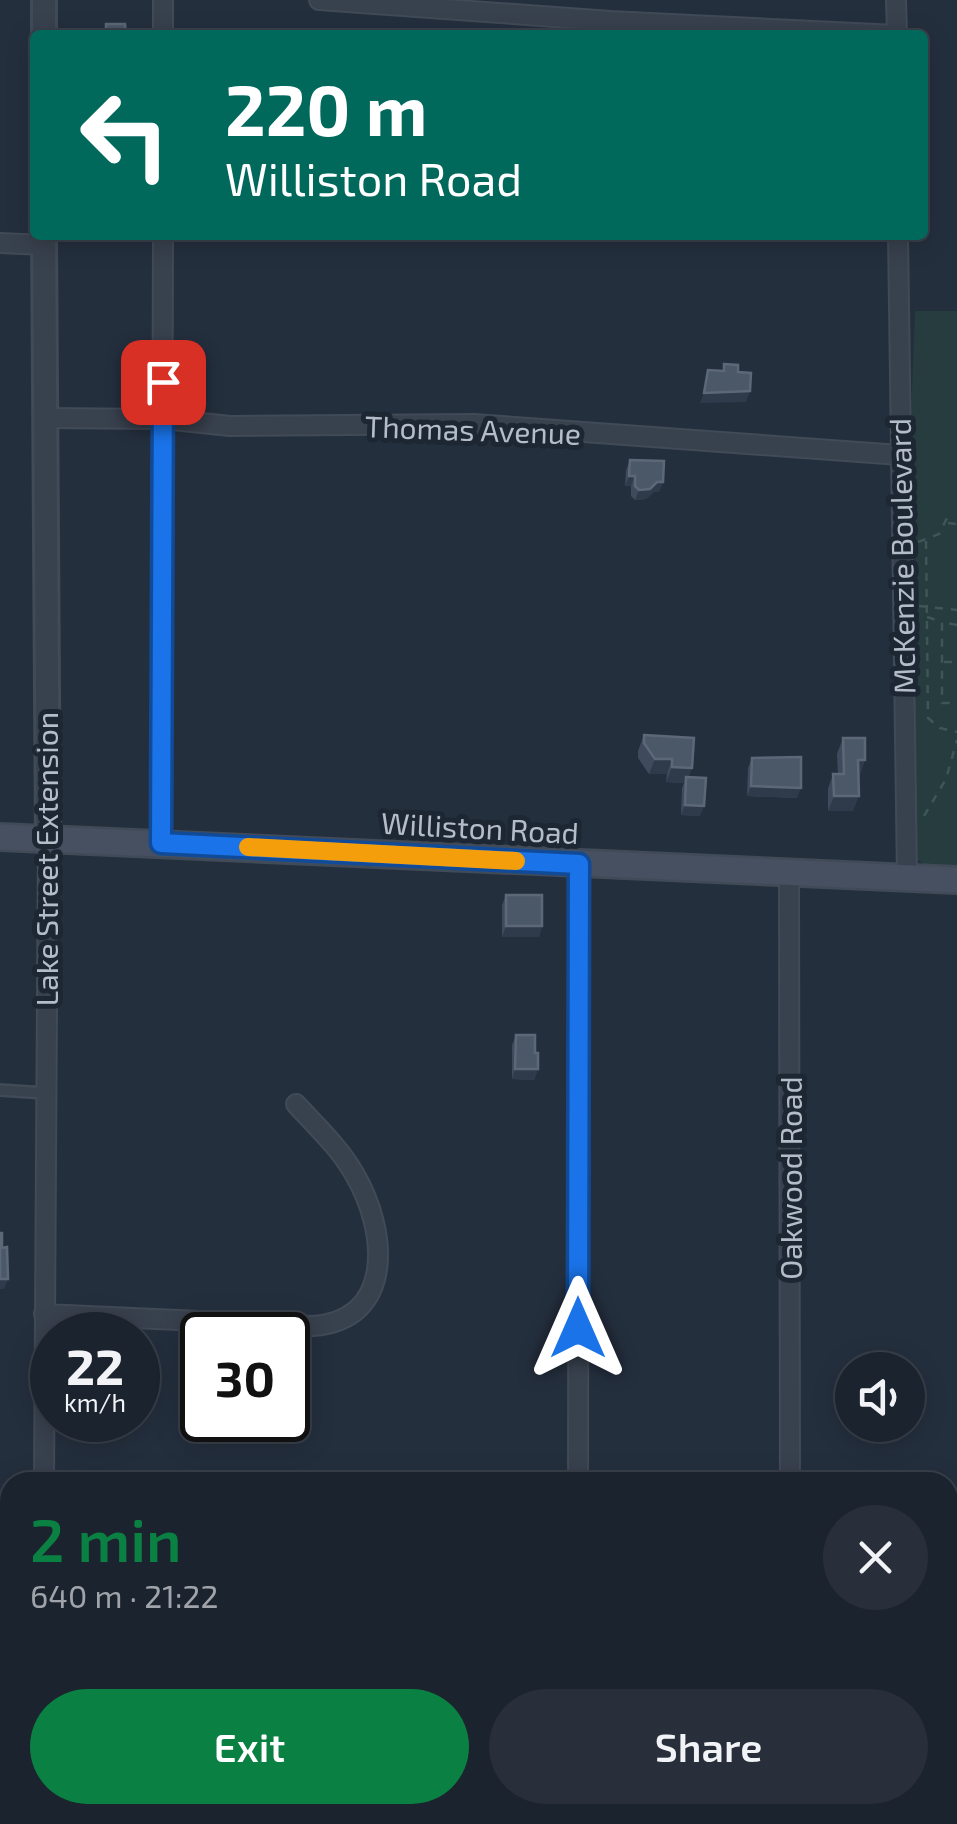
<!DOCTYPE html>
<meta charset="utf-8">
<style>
:root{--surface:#1b232e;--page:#282f3a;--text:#f1f3f6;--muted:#a0a4aa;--line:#39404a;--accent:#0b8043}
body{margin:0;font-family:"Exo 2",sans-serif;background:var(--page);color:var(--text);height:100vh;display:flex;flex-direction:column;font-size:38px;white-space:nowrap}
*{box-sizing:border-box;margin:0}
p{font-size:32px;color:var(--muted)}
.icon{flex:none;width:55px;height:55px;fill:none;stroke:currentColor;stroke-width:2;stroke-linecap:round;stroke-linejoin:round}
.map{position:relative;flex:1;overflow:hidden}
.drawer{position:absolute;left:0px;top:1472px;width:958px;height:352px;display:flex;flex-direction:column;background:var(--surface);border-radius:30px 30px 0 0;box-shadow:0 5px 25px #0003,0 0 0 2px var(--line)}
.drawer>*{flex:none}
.hud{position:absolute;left:30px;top:30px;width:898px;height:210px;border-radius:10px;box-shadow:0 5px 25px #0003,0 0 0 2px var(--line);background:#00695c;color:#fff;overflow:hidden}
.controls{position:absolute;left:835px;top:1352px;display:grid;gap:20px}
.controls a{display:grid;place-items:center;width:90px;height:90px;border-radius:50%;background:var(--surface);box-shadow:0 5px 25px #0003,0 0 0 2px var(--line);font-size:50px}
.speed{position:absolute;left:30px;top:1312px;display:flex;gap:20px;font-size:50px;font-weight:700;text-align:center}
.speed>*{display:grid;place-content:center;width:130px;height:130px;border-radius:50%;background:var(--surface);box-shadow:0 5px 25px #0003,0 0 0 2px var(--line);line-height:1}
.speed small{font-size:25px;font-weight:400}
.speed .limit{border:5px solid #111;border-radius:15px;background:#fff;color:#111}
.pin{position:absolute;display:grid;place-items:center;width:85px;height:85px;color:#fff;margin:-42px;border-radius:20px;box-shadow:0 5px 15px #0006}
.me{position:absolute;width:110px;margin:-55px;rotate:0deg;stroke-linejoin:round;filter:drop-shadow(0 0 8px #0008)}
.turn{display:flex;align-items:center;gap:35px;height:210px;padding:0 30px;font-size:45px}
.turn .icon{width:130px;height:130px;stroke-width:2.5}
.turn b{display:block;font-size:70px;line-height:85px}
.round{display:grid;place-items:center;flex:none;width:105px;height:105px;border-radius:52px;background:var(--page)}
.summary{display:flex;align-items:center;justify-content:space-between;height:170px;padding:0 30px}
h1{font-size:60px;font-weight:600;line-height:75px;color:var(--accent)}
.cta{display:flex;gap:20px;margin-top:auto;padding:20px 30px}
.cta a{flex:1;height:115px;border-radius:60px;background:var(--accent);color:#fff;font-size:40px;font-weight:600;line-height:115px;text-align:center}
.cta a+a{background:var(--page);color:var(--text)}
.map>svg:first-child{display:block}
.green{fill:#263c3f}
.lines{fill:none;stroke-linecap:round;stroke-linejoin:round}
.service-casing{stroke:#414a57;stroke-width:14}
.minor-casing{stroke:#414a57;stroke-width:22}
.tertiary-casing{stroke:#414a57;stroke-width:28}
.secondary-casing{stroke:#414a57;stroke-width:30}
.path{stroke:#3f5557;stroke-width:2.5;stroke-dasharray:8 8;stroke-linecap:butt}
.service{stroke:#38414e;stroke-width:9}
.minor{stroke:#38414e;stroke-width:18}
.tertiary{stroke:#38414e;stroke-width:22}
.secondary{stroke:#465061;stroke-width:25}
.wall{fill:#3f4b5c}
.shaded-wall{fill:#2f3b4b}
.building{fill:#4b5868;stroke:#5c6777;stroke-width:2.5}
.route-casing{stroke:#114b97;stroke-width:25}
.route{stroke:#1a73e8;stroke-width:18}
.slow{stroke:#f59e0b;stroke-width:18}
.labels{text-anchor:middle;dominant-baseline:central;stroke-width:10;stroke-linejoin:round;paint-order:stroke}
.street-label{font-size:30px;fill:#b4bcc9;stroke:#1d2633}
</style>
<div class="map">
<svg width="957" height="1824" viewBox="0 0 957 1824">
<rect width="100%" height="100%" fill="#242f3e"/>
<path class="green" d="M915,311H957V869H930L914,857L909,695L917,692L914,503L908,496Z
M452,1815H517L527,1824H453Z
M841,1815H930L925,1824H841Z"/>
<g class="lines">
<defs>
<path id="service" d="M0,1090L45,1093"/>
<path id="minor" d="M163,0V35
M319,0L610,21L897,35
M896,0L897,35
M898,235L907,878
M0,243L44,245
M44,418L163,419L230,426L474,424L900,455
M161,843L163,235
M789,873L790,1482
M44,1314L313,1326C396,1320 387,1230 355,1175C340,1148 317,1127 296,1104
M44,1482L48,839
M578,1482L579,864
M0,1687L10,1688
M948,1726L957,1727
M948,1803L957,1784
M48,1815V1824
M347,1815V1824
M673,1815V1824
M937,1824L942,1815"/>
<path id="tertiary" d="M44,0V35
M44,235L48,839"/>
<path id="secondary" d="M0,837L957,880"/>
</defs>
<use href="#service" class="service-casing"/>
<use href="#minor" class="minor-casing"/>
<use href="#tertiary" class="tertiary-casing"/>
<use href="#secondary" class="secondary-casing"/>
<path class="path" d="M948,523L957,524
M926,541L928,718L940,728L957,732
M918,542L939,534L949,514
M919,606L957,610
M927,617L942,622
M957,625L942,622V703H957
M944,662H957
M924,816L946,779L957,740"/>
<use href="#service" class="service"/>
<use href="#minor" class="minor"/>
<use href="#tertiary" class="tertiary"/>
<use href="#secondary" class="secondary"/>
</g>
<path class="wall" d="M630,460L663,482L659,492H654L646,499L635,500L631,496V486H625L626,470Z
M644,735L692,768L688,778L700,816L681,815L682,788L684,783L666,782L667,774H649L638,758V751Z
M843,738L860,775L853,811H828V789L833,774H838L837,754Z
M752,758L797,798L747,796L748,768Z
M506,895L542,926L539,937H502V905Z
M516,1035L535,1053L538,1069L534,1080L512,1079V1045Z"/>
<path class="shaded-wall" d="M750,391L746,402L700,403L704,393Z
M629,476H635L631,486H625Z
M657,482H663L659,492H654L646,499L635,500L639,490Z
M655,759H672L667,774H649Z
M858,760H865L860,775L853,776Z
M672,767L692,768L686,783V777L684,783L666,782Z
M751,786L801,788L797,798L747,796Z
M834,796H859L853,811H828Z
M685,805L704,806L700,816L681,815Z
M506,926H542L539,937H502Z
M515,1069H538L534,1080L512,1079Z
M0,1279H8L4,1289H0Z"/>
<path class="building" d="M106,24H125L126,35H106Z
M724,364L738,365V372L751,373L750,391L704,393L708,370L724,371Z
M630,460L664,461L663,482H657L650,489L639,490L635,486V476H629Z
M644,735L694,738L692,768L672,767V759H655L644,743Z
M843,738H865V760H858L859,796H834L833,774H844Z
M801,757V788L751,786L752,758Z
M686,777L706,778L704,806L685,805Z
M506,895H542V926H506Z
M516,1035H535V1053H538V1069H515Z
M0,1233H2V1248L7,1247L8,1279H0Z"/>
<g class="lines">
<defs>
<path id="route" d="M163,382L161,843L579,864L578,1328"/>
</defs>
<use href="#route" class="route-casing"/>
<use href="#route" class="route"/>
<path class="slow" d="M248,847L516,861"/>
</g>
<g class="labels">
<g class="street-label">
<text transform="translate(473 429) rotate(2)">Thomas Avenue</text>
<text transform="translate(901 556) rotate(-91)">McKenzie Boulevard</text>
<text transform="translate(480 827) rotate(3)">Williston Road</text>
<text transform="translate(46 859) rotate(-90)">Lake Street Extension</text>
<text transform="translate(790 1178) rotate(-90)">Oakwood Road</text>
</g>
</g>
</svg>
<div class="controls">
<a><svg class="icon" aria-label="sound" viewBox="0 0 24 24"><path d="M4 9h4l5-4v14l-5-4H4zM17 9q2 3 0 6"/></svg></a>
</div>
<div class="speed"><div>22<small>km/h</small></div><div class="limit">30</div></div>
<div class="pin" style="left:163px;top:382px;background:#d93025"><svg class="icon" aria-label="arrive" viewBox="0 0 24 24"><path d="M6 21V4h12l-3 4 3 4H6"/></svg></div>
<svg class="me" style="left:578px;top:1328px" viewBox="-20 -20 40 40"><path d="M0-17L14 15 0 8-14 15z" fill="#1a73e8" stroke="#fff" stroke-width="4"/></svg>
<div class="hud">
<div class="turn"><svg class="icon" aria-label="left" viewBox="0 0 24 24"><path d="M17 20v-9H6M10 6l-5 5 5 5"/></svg><div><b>220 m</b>Williston Road</div></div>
</div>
<section class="drawer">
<div class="summary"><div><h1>2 min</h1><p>640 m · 21:22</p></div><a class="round"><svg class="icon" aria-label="close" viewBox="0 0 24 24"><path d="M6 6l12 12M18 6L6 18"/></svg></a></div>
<div class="cta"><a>Exit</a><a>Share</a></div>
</section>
</div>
